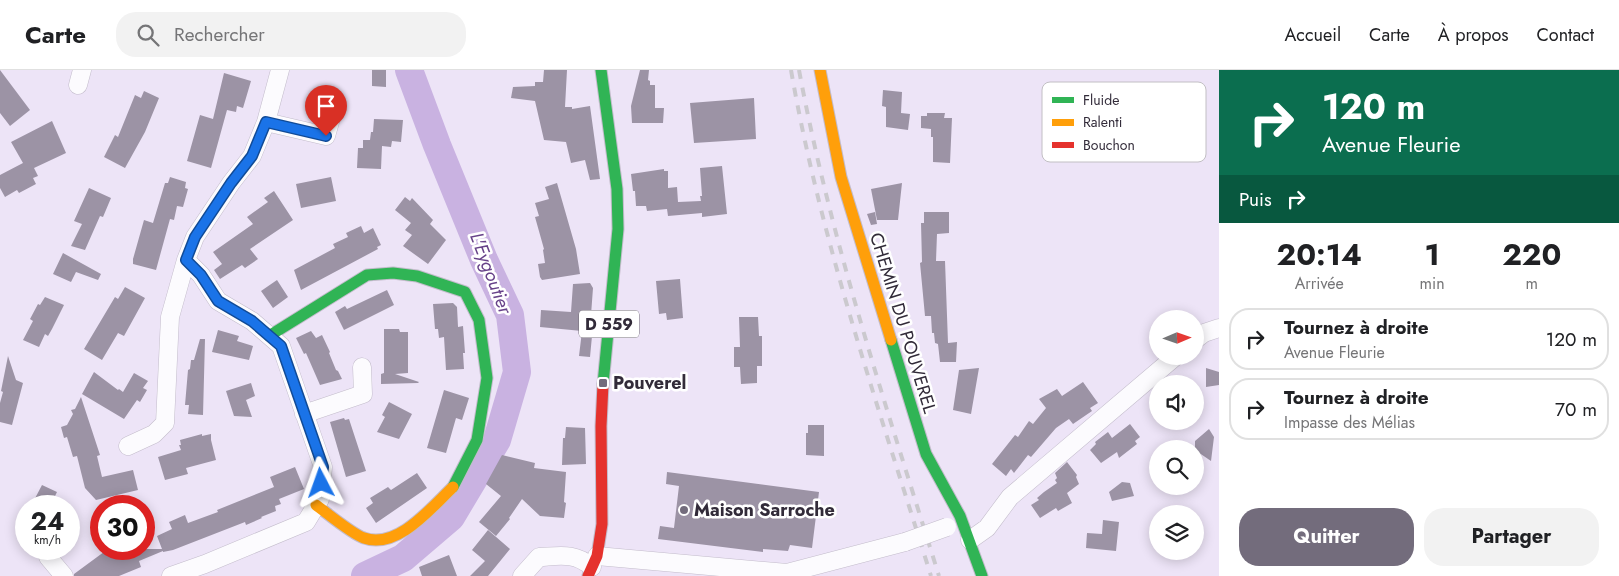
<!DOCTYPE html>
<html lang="fr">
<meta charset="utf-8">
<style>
:root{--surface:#fff;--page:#f2f2f2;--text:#202124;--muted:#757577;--line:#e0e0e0;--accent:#736c7c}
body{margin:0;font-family:Jost,sans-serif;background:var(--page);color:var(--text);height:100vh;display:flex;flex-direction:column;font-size:19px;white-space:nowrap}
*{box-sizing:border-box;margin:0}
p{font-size:16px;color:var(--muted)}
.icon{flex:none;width:28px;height:28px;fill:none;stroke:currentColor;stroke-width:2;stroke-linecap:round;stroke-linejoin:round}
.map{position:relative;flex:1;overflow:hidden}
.details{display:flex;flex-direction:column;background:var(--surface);width:400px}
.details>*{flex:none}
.top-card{background:#0b6e4f;color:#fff;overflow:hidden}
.needle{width:32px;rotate:88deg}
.tools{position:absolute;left:1149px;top:240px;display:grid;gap:10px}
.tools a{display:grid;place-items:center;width:55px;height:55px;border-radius:50%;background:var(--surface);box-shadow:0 2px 12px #0003;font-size:25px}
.speed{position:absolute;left:15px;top:425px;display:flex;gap:10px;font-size:25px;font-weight:700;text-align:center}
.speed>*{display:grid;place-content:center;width:65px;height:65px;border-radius:50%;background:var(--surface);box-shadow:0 2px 12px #0003;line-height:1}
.speed small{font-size:12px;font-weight:400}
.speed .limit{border:8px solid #d22;background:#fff;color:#111}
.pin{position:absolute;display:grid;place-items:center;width:42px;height:42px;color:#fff;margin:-51px -21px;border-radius:50% 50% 50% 0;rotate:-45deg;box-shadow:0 0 5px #0007}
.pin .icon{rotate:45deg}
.me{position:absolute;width:55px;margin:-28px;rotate:356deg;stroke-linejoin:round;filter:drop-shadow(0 0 4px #0008)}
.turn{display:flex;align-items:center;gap:18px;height:105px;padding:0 20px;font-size:22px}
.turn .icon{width:65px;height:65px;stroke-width:2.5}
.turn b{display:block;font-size:35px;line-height:42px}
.then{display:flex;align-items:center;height:48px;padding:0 20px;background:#0003;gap:10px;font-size:19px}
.eta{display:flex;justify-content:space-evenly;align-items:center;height:85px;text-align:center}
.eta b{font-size:30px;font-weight:700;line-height:35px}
.action{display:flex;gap:10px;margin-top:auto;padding:10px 20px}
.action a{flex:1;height:58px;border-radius:20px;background:var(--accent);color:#fff;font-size:20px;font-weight:700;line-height:58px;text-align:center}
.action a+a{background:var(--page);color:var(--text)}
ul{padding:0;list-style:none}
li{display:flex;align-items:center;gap:15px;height:62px;margin:0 10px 8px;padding:0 10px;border:2px solid var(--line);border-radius:20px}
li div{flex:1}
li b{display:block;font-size:19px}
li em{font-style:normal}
header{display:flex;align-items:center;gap:30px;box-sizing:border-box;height:70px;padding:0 25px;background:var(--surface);border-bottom:1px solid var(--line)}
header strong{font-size:24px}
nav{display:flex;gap:28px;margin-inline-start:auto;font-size:18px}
.search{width:350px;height:45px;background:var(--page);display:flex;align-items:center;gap:12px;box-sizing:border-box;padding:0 18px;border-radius:20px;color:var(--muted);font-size:19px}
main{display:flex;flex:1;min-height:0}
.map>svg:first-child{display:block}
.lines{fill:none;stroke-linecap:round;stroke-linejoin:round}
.river{stroke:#c9b2e1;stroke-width:28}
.building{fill:#9c93a5}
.street-casing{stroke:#c3bccb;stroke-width:19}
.fast-casing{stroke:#c3bccb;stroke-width:13}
.slow-casing{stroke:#c3bccb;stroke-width:13}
.jam-casing{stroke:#c3bccb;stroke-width:13}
.street{stroke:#fcfbfe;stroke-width:18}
.fast{stroke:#30b455;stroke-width:11}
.slow{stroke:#ff9f0a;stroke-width:11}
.jam{stroke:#e5322d;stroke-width:11}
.rail{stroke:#cbc9ce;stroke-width:4;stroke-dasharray:9 9;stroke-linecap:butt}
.street-bridge-casing{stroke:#c3bccb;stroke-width:19;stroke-linecap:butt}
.street-bridge{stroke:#fcfbfe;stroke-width:18}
.route-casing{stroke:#114b97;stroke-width:12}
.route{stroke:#1a73e8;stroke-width:9}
.poi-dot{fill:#736c7c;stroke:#fff;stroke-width:2}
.labels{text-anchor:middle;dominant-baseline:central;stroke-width:5;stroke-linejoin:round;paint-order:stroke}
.shield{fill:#fff;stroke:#706b74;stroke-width:1}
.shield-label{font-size:16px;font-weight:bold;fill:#322b39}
.street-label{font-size:18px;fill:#322b39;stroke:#fff}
.poi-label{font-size:18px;font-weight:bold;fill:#322b39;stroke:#fff;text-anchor:start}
.water-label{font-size:19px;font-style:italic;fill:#674289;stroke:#fff}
.key{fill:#fff;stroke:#c2bfc4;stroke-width:1}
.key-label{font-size:14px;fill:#322b39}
</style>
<header>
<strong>Carte</strong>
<div class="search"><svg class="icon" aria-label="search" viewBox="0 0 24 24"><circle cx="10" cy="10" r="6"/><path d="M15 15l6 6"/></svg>Rechercher</div>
<nav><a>Accueil</a><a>Carte</a><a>À propos</a><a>Contact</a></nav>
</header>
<main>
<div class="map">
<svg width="1219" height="506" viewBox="0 0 1219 506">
<rect width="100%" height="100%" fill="#ede4f7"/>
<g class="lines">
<path class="river" d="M365,506L403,488L451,447L497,370L517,302L510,245L484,190L437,75L409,0"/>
</g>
<path class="building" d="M0,0L30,40L10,56L0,43Z
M372,0H386V17L372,16Z
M544,0H567L565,37H572V39L590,36L600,109L590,110L585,90L571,93L566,72L544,70L535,31L511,28L513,17L535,16V12H543Z
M640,0H649L648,10L650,11V15H655V38H664L663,53H632L631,36Z
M224,3L251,11L243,38L237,36L236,42L227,40L211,98L187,91L200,45L213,49Z
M883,20L902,22L901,43L910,44L908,60L886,57V37L882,36Z
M144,21L159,28L145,62L125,98L104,87L115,65L118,67L135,25L141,28Z
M754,28L756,69L694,73L690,33Z
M927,43H945L944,48H952L950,93L933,92V67H931V59L921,58V46H927Z
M374,49L403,50L401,72L392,71L391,77L382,76L381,99L357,98L358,78H363V70H370L371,62H373Z
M52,51L66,83L34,98L38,106L33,108L36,114L19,123L17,120L5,127L0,118V105L23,93L11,72Z
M722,96L727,144L702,147V143L668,146L667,139L647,141L646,136H636L635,121H633L631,104L664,99V101H668V118L677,117L678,132L701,131L700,126H702L700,98Z
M170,107L186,112L185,118L188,119L183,137L177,136L174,150L170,149L156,200L133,194V189L144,150L153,153L165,113H168Z
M331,107L336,131L301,138L296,114Z
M557,113L576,179L580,204L542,210L540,207L538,194L545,193L543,180L544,179L535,147L539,146L535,133L549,129L545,117Z
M902,113L898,150H877L871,119Z
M89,118L111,128L103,147L100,146L85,180L71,176L82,154L74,151Z
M274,121L293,150L250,179L258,189L245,198L242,195L220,209L214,200L222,194L213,182L253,154L247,147L268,132L264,128Z
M405,127L410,131L412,128L433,150L430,154L446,170L428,194L403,176L412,165L405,160L411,153L395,140Z
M875,142L877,154L871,155L867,144Z
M924,142H949V163L937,164L936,191H945L948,273L957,272L956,292H940L938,274L935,273L934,263H932L931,246H925L920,193L922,192L921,153H924Z
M361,156L364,163L373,158L381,175L377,177L378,179L301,220L294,200L335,178L333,174L348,167L346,163Z
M63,183L101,204L98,210L76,202L71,212L53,204Z
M680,209L683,248L667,250L666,243L659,244L656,211Z
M277,210L288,227L273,238L261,221Z
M590,213L593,218L591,245H594L590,287L579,286L582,261L540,257L541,240L571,242L573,214Z
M125,217L145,228L124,266L118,263L102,290L84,279L115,227L118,229Z
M387,220L394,235L344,260L335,242L345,236L347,239Z
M45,227L64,235L52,259L48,266L45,264L39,277L23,270L33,251L30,249L38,234L40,235Z
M453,233L457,237L458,257L463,256L465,283H463L464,299L446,300L444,267L439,268L438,259H435L433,234Z
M739,247H758L759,266H762V296H757V313L741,314L740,297H734V277H740Z
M384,259H399L400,262H408V303L395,304L419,312L418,313L381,314V304L384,303Z
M218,260L239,266L237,271L253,276L249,290L212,282Z
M311,261L316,268L322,265L330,282L329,283L336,300L338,301L342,309L320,315L306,283L304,284L296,268Z
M200,269H205L203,345L188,344L189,335H185L188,300L190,299L191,290H194Z
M8,286L16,310L23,313L12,355L0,352V333L3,322L1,321Z
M979,298L971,344L953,340L959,300Z
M1206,298L1219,302V315L1206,317Z
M94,302L118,320L119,319L123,322L134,303L148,311L143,318L147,320L140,332L137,330L124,349L82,324Z
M1083,312L1098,333L1090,338L1092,341L1073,354L1069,349L1056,358L1031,387L1028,385L1014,403L1011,399L1006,406L992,394L1015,365L1018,367L1029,351L1033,354L1046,338L1039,329L1057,319L1062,326Z
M251,313L255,326L246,330L252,347L234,346L226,321Z
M444,320L469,328L462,350L456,348L446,383L427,378Z
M81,327L100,385L97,386L102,407L133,400L138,420L96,430L85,418L77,386L73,387L67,367L64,368L61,357L67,355L73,344L71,340L75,339Z
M389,332L412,344L399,369L377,362L385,347L382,345Z
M344,348L345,350L349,349L366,401L346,407L330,352Z
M1130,354L1140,367L1135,371L1137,374L1119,388L1117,382L1101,393L1090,380L1096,374L1095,372L1108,362L1112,368Z
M808,355H824V386L806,385V363H808Z
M566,357L585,358L586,394L562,395L563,368H565Z
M1209,359L1214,367L1211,391L1195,380V371Z
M202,364V366L211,364V370L216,390L186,398L188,404L165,410L158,387L181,380L179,375H181L180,370Z
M502,385L535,393L534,398L566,402L564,432L566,433L564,448L540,446L522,429L509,448L510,449L496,466L479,452L501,426L486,414Z
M1067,392L1077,405L1076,407L1079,414L1067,423L1072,433L1058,441L1056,438L1040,448L1031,435L1039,430L1037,428L1044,422L1057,413L1055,410L1057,408L1055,403Z
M295,397L304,419L279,429L281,434L275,436L276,441L261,447L262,448L246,455L245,452L173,480L163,482V481L139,491L141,497L119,506H74V504L108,479H162L157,466L172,459L169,452L185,445L188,453L218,442L217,440L274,417L270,407Z
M667,402L819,422L812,478L790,475L788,481L763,479V482L658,469L660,456L674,458L679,416L666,414Z
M417,403L427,418L376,453L366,438L373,433L370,428L388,417L391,420Z
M1122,412L1130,413L1134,426L1112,431L1109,422Z
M42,415L57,422L50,436H31Z
M1103,450L1119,452L1116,481L1086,478L1087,463L1102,464Z
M488,460L510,479L488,506H470L485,491L472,480Z
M449,485L457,506H422L419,497Z"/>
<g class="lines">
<defs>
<path id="street" d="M78,15L82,0
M266,52L326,66L332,45
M1195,270L1204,263L1219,258
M304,344L363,324L362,297
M128,376L154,364L165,353L170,247L186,190L195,167L231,113L252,86L266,52L280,0
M970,470L987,458L1010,427L1176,286
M597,486L787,503L905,472
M48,487L64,506
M171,506L205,494L306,452L320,429L323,397L281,276L252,251L218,231L201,205L186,190
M522,506L539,487C560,486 574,482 592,497"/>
<path id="fast" d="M601,0L617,119L618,159L603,314
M269,266L367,205L393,203L417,206L465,222L479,250L487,308L477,370L453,417
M891,270L926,384L960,446L982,506"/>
<path id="slow" d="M820,0L841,107L891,270
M316,435C327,443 352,464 364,468C397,480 431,438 453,417"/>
<path id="jam" d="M588,506L597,486L602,454L601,356L603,314"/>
</defs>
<use href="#street" class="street-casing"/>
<use href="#fast" class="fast-casing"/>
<use href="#slow" class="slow-casing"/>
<use href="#jam" class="jam-casing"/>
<use href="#street" class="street"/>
<use href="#fast" class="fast"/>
<use href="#slow" class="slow"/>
<use href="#jam" class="jam"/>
<path class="rail" d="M791,0C821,172 879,339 931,506
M799,0C831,172 887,339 939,506"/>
<defs>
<path id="street-bridge" d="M905,472L947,457"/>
</defs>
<use href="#street-bridge" class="street-bridge-casing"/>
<use href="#street-bridge" class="street-bridge"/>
</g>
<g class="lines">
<defs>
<path id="route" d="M321,413L323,397L281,276L252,251L218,231L201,205L186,190L195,167L231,113L252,86L266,52L326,66"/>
</defs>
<use href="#route" class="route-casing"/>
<use href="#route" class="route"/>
</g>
<g class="poi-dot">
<rect x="598" y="308" width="10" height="10" rx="2.5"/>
<circle cx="684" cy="440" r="5"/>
</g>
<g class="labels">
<rect class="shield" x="579" y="240.5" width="60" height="27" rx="4"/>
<g class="shield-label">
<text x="609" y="254">D 559</text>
</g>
<g class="street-label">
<text transform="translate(903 253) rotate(73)">CHEMIN DU POUVEREL</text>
</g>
<g class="poi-label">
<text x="613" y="313">Pouverel</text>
<text x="694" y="440">Maison Sarroche</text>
</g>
<g class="water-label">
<text transform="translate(491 203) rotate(69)">L'Eygoutier</text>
</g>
</g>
<rect x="1042" y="12" width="164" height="80" rx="8" class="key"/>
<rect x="1052" y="27" width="22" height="6" fill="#30b455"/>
<rect x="1052" y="49" width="22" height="7" fill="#ff9f0a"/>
<rect x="1052" y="72" width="22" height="6" fill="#e5322d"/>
<g class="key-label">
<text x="1083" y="35">Fluide</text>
<text x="1083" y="57">Ralenti</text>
<text x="1083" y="80">Bouchon</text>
</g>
</svg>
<div class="tools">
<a><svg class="needle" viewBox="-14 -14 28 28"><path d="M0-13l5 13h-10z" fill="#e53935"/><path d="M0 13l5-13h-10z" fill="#757577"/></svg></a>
<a><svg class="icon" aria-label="sound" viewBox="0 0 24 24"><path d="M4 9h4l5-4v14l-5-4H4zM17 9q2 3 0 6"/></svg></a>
<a><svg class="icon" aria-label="search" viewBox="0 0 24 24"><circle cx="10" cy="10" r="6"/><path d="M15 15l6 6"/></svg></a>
<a><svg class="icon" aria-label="layers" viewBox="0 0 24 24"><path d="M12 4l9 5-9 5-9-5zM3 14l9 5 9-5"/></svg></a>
</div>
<div class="speed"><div>24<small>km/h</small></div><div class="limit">30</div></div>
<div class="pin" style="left:326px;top:66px;background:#d93025"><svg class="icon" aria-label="arrive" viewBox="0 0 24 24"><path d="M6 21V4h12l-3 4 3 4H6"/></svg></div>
<svg class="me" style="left:321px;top:413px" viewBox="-20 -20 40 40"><path d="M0-17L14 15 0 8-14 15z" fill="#1a73e8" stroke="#fff" stroke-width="4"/></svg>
</div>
<section class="details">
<div class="top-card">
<div class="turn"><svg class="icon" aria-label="right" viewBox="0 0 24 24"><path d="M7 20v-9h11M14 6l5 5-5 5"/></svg><div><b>120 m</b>Avenue Fleurie</div></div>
<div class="then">Puis<svg class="icon" aria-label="right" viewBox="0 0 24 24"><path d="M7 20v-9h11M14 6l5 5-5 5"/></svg></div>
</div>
<div class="eta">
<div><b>20:14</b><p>Arrivée</p></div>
<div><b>1</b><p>min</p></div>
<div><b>220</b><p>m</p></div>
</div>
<ul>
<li><svg class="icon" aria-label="right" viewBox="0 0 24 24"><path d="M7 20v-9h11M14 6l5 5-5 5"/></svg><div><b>Tournez à droite</b><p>Avenue Fleurie</p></div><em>120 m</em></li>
<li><svg class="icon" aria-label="right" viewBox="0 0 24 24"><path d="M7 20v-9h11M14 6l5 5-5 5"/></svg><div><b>Tournez à droite</b><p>Impasse des Mélias</p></div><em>70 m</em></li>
</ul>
<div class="action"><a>Quitter</a><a>Partager</a></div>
</section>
</main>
